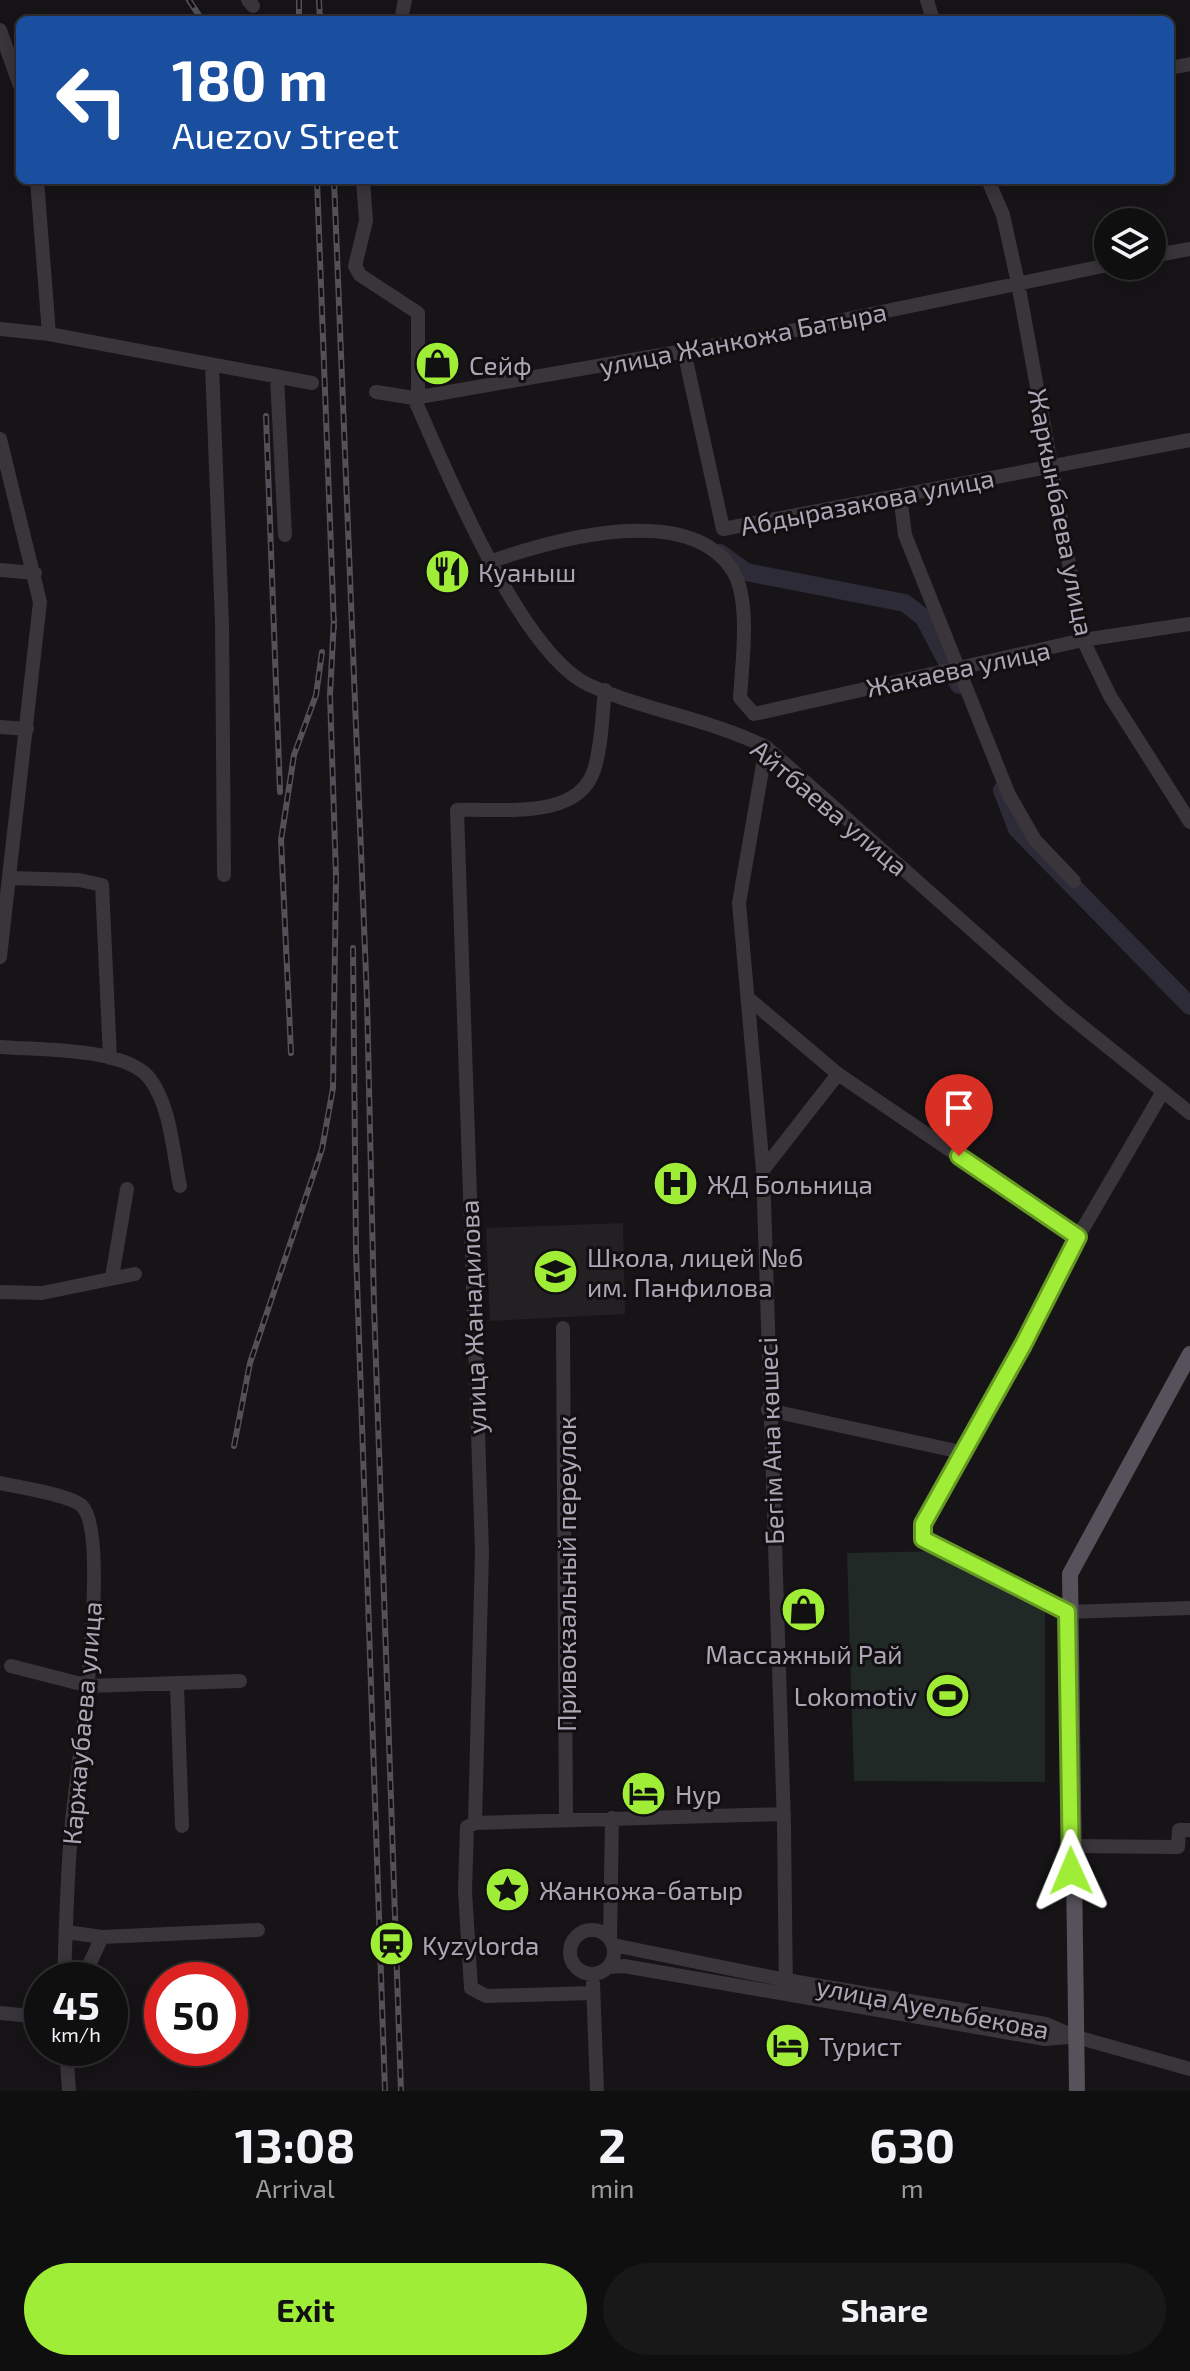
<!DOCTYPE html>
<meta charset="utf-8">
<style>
:root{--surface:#100f10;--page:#191819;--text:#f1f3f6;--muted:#9c9c9f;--line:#302f30;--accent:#9fed36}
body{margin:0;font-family:"Exo 2",sans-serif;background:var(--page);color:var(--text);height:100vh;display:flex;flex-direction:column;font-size:30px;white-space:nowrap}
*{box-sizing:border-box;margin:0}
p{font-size:26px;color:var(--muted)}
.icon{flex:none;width:44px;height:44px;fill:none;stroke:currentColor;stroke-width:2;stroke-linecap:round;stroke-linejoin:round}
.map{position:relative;height:2091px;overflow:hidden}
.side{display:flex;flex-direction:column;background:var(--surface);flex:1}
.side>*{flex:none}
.guide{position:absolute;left:16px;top:16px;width:1158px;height:168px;border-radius:12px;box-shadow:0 4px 20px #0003,0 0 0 2px var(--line);background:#1a4fa0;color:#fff;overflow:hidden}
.controls{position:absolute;left:1094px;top:208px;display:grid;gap:16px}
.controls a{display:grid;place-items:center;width:72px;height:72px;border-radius:50%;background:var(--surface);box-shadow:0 4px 20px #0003,0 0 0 2px var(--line);font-size:40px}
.speed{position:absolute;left:24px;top:1962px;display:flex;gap:16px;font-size:40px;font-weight:700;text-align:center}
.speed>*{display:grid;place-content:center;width:104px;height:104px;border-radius:50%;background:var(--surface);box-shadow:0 4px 20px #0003,0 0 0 2px var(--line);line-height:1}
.speed small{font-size:20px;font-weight:400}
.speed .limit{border:12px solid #d22;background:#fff;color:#111}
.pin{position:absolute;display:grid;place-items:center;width:68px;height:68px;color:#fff;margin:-82px -34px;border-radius:50% 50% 50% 0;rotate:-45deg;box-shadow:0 0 8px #0007}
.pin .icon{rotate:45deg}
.me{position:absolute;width:88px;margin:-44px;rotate:359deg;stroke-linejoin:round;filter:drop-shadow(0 0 6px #0008)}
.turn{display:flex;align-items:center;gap:28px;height:168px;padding:0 24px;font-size:36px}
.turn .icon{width:104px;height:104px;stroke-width:2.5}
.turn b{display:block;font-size:56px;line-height:68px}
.eta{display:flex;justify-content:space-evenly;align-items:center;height:136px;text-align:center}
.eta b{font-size:48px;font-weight:700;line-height:56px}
.cta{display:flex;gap:16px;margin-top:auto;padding:16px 24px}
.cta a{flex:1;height:92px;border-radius:48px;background:var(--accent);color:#111;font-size:32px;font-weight:700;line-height:92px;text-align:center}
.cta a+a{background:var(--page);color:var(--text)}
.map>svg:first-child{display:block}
.built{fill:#222023}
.green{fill:#212927}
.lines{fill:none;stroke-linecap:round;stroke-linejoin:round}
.river{stroke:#2e2b39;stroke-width:18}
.minor{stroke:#39353b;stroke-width:14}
.major{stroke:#56515a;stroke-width:16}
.rail-casing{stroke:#545058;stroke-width:6}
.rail{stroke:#110f11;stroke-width:3;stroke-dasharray:9;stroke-linecap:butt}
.route-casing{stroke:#679a23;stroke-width:20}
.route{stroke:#9fed36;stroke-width:14}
.labels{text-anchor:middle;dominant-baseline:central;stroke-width:6;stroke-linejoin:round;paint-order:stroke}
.street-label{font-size:26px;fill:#ada6b6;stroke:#110f11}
.poi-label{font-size:26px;fill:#ada6b6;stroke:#110f11;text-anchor:start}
</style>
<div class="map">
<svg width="1190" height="2091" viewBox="0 0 1190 2091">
<rect width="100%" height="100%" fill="#161416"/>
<path class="built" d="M623,1223L625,1314L490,1321L486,1228Z"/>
<path class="green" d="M944,1551L1045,1609V1782L854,1781L847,1553Z"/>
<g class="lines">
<path class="river" d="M720,553L746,572L905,603L924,618L959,685
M1002,790L1017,829L1190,1006"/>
<path class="minor" d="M248,0L253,6
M927,0L933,20
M401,20L405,0
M0,30L20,86
M1170,68L1190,64
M37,180L49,334
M363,180L366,221L355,266L360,275L418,313V397
M988,180L1003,215L1018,283L1083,640L1110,696L1190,822
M1152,256L1190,249
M0,329L49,334L312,383
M684,351L723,529L1190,440
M212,365L222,623L224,875
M277,377L285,535
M376,392L414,398L752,339L1108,265
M414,398C445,468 520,653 589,685C646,711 710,719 766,747L1062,1010L1190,1113
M0,439L40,602L0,957
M900,495L905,535L1009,795L1035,840L1074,881
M492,561C553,540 689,500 733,571C751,601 742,664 740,698L754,714
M0,570L35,573
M754,714L1083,640L1190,624
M0,727L27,729
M766,747L739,903L763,1170L784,1825L786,1994
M10,878L79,880L102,885L110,1058
M748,998L838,1074L1078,1237
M0,1047C37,1050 126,1047 150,1079C171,1107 173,1153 180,1186
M1162,1093L1078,1237L1023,1345L961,1452L923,1524V1539L1067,1612L1190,1608
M763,1170L838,1074
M112,1277L127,1189
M0,1292L42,1293L135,1274
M563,1328L566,1820
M768,1410L961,1452
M0,1483C17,1487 71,1495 82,1506C112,1536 77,1772 72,1821C67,1874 66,1927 64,1980
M11,1666L89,1686L240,1681
M177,1686L182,1826
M475,1823L482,1552L457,810C500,808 578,821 594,770C602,745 602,716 605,690
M1071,1846L1178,1847L1179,1830H1190
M570 1952a22 22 0 1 1 44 0a22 22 0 1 1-44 0Z
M66,1932L102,1937
M610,1939L612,1818
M613,1945L786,1980L1046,2024L1073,2036L1190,2069
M609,1967L624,1966L1045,2039L1069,2037
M82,1980L102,1937L258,1930
M593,1983L597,2091
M593,1993L486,1996L471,1988L465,1891L467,1827L475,1823L784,1814
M0,2013L42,2017
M66,2048L69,2091"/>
<path class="major" d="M1077,2091L1070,1574L1190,1354"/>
<defs>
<path id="rail" d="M189,0L202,20
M299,0V20
M319,0L320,20
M317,180L334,628
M334,180L367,1000L374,1305L401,2091
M266,416L280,792
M353,948L356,1251L385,2091
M291,1053L281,840L294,755L316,695L322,652
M234,1446L250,1363L322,1149L333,1088L336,876L330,695L334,619"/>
</defs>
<use href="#rail" class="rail-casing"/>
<use href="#rail" class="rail"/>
</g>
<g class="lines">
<defs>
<path id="route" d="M959,1156L1078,1237L1023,1345L923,1524V1539L1067,1612L1071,1871"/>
</defs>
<use href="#route" class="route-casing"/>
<use href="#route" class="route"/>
</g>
<defs>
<symbol id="shop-disc" viewBox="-11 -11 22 22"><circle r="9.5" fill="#9fed36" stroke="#110f11"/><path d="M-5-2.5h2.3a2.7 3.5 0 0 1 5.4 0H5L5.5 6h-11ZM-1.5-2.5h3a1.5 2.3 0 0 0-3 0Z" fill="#111"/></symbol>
<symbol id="restaurant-disc" viewBox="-11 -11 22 22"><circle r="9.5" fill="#9fed36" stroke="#110f11"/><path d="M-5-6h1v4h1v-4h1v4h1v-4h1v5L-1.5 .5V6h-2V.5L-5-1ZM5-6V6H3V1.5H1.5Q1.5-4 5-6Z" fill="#111"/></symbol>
<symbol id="hospital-disc" viewBox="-11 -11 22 22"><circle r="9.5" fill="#9fed36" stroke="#110f11"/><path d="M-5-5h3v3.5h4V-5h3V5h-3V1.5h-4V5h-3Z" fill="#111"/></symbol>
<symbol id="school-disc" viewBox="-11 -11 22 22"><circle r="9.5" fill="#9fed36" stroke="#110f11"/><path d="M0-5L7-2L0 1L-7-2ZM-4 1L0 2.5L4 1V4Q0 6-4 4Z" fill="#111"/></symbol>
<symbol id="stadium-disc" viewBox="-11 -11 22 22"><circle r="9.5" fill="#9fed36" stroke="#110f11"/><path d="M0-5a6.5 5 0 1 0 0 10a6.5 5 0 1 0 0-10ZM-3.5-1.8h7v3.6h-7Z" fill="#111"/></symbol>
<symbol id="hotel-disc" viewBox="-11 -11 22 22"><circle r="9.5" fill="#9fed36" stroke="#110f11"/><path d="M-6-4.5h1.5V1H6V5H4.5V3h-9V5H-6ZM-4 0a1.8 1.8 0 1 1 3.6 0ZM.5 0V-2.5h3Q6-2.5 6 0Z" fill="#111"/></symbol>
<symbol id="sight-disc" viewBox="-11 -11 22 22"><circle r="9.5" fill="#9fed36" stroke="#110f11"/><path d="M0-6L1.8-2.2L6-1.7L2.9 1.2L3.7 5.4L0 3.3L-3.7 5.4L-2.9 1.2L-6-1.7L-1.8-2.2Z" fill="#111"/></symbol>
<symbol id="station-disc" viewBox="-11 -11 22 22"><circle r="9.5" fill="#9fed36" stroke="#110f11"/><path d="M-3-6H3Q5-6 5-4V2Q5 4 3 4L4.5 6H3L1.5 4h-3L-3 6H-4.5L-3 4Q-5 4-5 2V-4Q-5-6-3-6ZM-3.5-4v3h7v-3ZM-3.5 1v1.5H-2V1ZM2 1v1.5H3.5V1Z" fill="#111"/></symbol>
</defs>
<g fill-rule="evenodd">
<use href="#shop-disc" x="412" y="338" width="51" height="51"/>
<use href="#restaurant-disc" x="422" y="546" width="51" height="51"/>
<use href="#hospital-disc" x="650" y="1158" width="51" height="51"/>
<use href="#school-disc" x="530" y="1246" width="51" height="51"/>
<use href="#shop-disc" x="778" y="1584" width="51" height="51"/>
<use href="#stadium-disc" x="922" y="1670" width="51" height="51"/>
<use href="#hotel-disc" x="618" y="1768" width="51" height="51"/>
<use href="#sight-disc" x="482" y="1864" width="51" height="51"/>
<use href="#station-disc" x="366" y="1918" width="51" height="51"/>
<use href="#hotel-disc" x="762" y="2020" width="51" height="51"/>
</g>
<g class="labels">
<g class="street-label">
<text transform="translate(743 338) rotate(-11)">улица Жанкожа Батыра</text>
<text transform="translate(867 501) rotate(-11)">Абдыразакова улица</text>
<text transform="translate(1062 512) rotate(79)">Жаркынбаева улица</text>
<text transform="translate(958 668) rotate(-12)">Жакаева улица</text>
<text transform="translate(830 807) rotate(40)">Айтбаева улица</text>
<text transform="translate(472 1317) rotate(-92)">улица Жанадилова</text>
<text transform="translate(770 1441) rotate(-92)">Бегім Ана көшесі</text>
<text transform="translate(565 1574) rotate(-90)">Привокзальный переулок</text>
<text transform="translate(81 1723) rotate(-85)">Каржаубаева улица</text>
<text transform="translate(933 2007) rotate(11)">улица Ауельбекова</text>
</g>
<g class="poi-label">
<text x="469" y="364">Сейф</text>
<text x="478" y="571">Куаныш</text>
<text x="707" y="1183">ЖД Больница</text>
<text x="587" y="1256">Школа, лицей №6<tspan x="587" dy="30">им. Панфилова</tspan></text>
<text x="804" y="1653" text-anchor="middle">Массажный Рай</text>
<text x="917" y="1695" text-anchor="end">Lokomotiv</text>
<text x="675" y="1793">Нур</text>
<text x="539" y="1889">Жанкожа-батыр</text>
<text x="422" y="1944">Kyzylorda</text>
<text x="819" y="2045">Турист</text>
</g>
</g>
</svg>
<div class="controls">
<a><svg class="icon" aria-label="layers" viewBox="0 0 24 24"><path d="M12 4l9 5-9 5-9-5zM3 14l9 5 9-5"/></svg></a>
</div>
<div class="speed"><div>45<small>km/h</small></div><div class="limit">50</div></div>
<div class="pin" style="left:959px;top:1156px;background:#d93025"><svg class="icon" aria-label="arrive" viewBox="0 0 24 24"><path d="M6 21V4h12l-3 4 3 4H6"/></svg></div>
<svg class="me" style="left:1071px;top:1871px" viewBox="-20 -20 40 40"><path d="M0-17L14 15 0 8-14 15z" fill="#9fed36" stroke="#fff" stroke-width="4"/></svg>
<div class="guide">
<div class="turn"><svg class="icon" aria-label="left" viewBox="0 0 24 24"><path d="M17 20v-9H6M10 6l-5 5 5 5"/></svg><div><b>180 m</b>Auezov Street</div></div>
</div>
</div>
<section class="side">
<div class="eta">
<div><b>13:08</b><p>Arrival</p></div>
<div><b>2</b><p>min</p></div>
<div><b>630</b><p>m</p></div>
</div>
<div class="cta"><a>Exit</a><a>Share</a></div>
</section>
